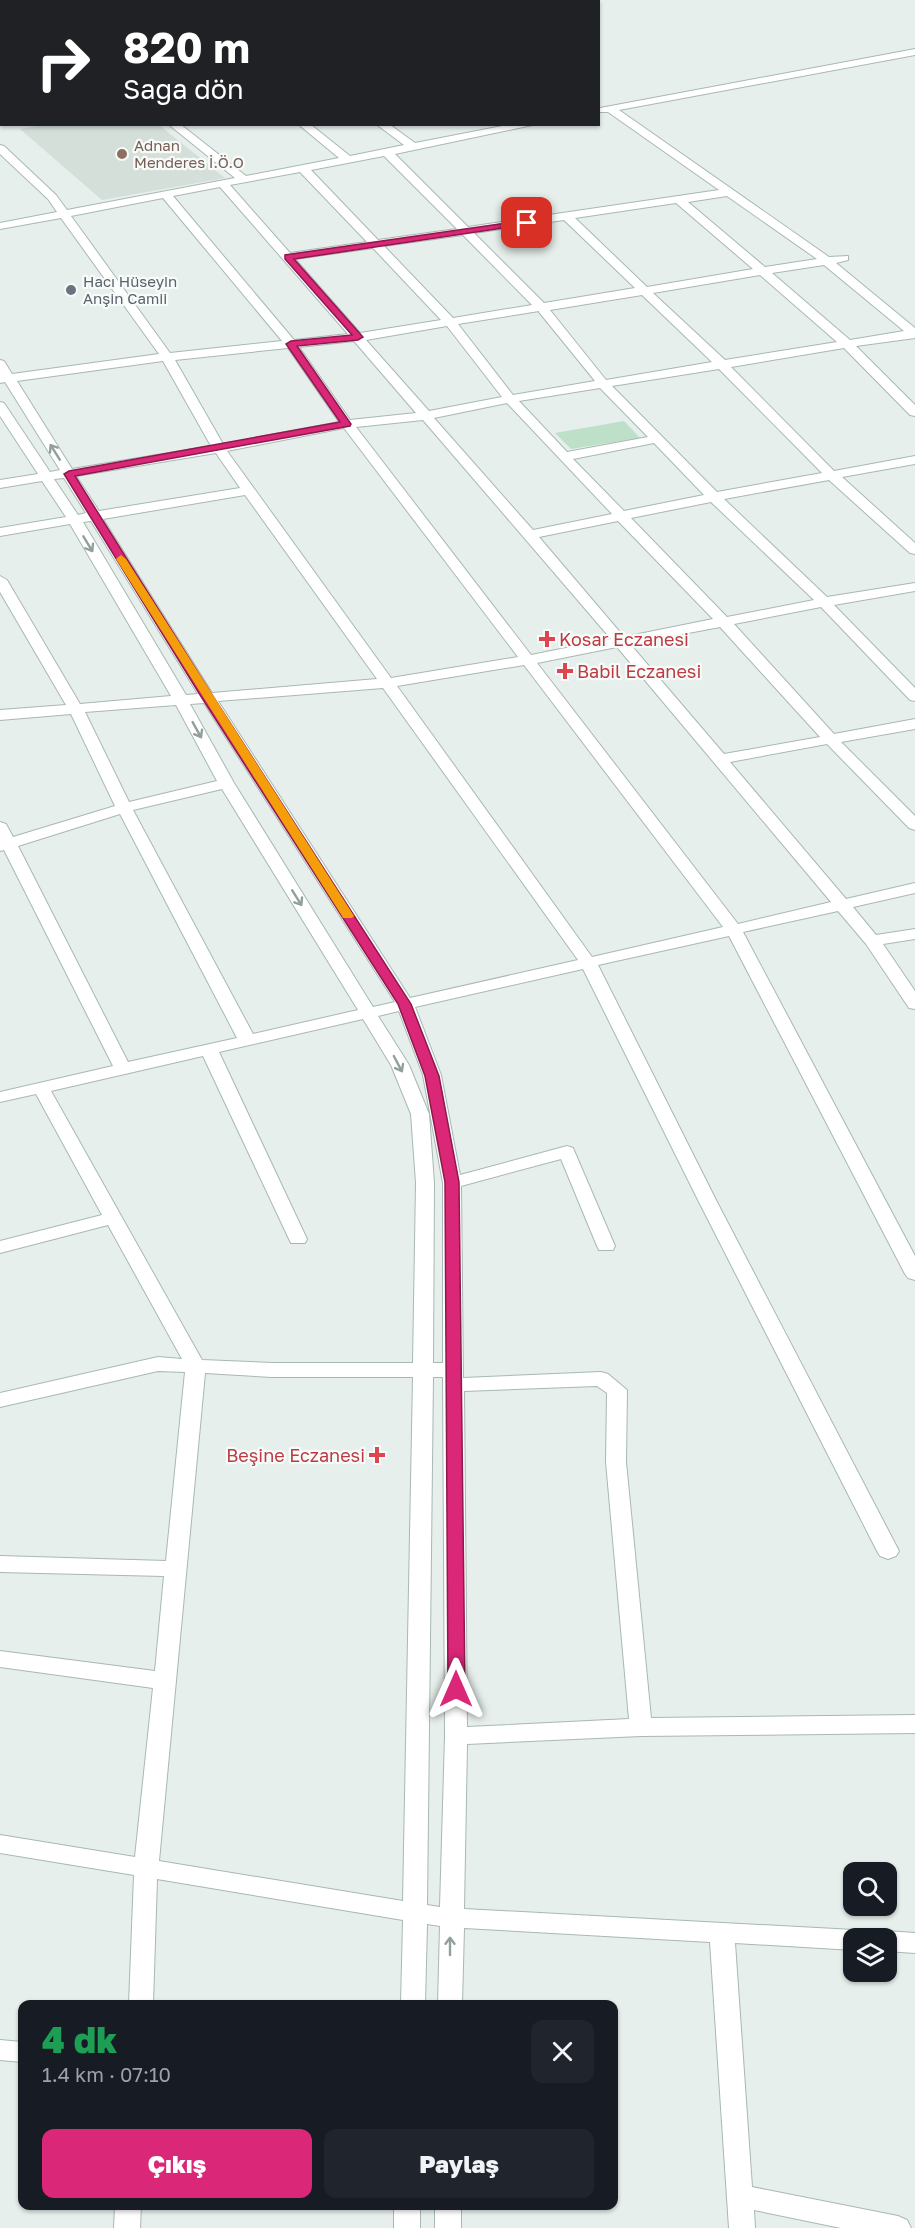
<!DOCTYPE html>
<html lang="tr">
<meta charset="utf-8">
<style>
:root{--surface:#171b24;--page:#20242c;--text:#f1f3f6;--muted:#9ea1a6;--accent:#db2777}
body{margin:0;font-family:"Golos Text",sans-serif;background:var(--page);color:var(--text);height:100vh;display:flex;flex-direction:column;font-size:22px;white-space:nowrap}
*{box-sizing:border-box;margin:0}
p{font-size:20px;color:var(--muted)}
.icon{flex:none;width:33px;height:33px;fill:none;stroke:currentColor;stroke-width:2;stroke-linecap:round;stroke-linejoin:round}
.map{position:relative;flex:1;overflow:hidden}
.drawer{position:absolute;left:18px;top:2000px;width:600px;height:210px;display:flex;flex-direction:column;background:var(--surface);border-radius:12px;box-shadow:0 2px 4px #0004}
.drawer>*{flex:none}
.banner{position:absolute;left:0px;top:0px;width:600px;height:126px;box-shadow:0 2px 4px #0004;background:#202124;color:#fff;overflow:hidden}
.controls{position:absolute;left:843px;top:1862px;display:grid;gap:12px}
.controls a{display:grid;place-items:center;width:54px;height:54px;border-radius:12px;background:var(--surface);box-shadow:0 2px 4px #0004;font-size:30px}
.pin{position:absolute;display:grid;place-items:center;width:51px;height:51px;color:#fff;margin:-26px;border-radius:12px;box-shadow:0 3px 9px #0006}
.me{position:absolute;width:66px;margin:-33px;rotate:0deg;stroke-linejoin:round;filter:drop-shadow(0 0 4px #0008)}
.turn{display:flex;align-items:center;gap:21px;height:126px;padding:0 24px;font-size:27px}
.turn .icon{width:78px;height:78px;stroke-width:2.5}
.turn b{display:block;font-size:42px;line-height:51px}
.round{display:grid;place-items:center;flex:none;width:63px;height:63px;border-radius:12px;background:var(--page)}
.overview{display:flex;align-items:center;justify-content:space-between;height:102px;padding:0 24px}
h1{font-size:36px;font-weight:800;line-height:45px;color:#1e9e55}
.button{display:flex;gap:12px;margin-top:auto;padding:12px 24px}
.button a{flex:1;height:69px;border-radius:12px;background:var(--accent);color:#fff;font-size:24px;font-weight:800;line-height:69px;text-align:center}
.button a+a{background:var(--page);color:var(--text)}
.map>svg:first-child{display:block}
.built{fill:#d4dfda}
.green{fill:#bfe0c8}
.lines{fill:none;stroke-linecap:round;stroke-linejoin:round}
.minor-casing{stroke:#a8b8b2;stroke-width:2}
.minor{fill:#fff;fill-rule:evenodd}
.oneway{stroke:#92a09c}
.route{fill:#db2777;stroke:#8e194d;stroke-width:1.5}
.slow{fill:#f59e0b}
.education-dot{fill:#8d6e63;stroke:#f7fbf9;stroke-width:2}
.worship-dot{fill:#6b7280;stroke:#f7fbf9;stroke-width:2}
.health-dot{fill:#e0444e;stroke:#f7fbf9;stroke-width:2}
.labels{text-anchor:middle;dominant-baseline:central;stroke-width:4.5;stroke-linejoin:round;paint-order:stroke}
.far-education-label{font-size:15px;fill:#785e54;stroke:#f7fbf9;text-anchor:start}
.far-worship-label{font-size:15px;fill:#5b616d;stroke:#f7fbf9;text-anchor:start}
.health-label{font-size:18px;fill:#be3a42;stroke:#f7fbf9;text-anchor:start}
</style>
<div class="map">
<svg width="915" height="2228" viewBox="0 0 915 2228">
<rect width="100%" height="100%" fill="#e6efeb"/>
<path class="built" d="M43,125H159L225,178L102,200L20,129Z"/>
<path class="green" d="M624,421L640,438L571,449L555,433Z"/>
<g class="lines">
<defs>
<path id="minor" d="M211,0H229L210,2Z
M0,32H2V38H0Z
M915,49V55L619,110L829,257L848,256V260L836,263L915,328V338L856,346L915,405V416L910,415L844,348L731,367L834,471L915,456V464L842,477L915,543V554L910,553L829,480L724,499L827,597L915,583V591L834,605L915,688V701L910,700L821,607L734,624L834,734L915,719V729L841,742L915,816V830L909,828L827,744L730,762L846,899L915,883V893L853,907L876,935L915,929V939L883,944L915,991V1009L909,1008L866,944L838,911L743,932L915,1256V1280L908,1278L905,1274L729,936L598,965L717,1202L899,1551L896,1556L888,1559L880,1556L877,1551L699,1202L583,969L415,1007L441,1075L460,1175L567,1146L573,1148L615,1246L613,1250H599L597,1246L561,1159L461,1186L463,1378L601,1372L608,1374L627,1390L626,1462L651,1718L915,1715V1733L641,1736L467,1744L464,1909L854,1930L863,1933L865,1938H854V1950L735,1943L752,2187L898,2216L907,2220L911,2228H841L754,2210L755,2228H729L710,1942L464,1928L462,2004H438L440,1926L427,1924L425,2004H401L403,1920L157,1879L153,2004H129L134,1875L0,1853V1835L135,1857L153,1688L0,1667V1651L155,1671L164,1576L0,1572V1556L166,1561L185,1372L158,1371L0,1407V1393L158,1357L182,1359L108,1225L0,1253V1241L102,1215L36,1094L0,1102V1092L113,1066L4,850L0,851V822L6,824L13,837L115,806L71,714L0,720V710L66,705L0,592V576L7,580L80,704L171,696L70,524L0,536V528L66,517L42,481L0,488V480L38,474L0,416V402L4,403L50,472L60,470L5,382L0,383V360L4,361L12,374L159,354L61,218L0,229V223L57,212L48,199L0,154V145L4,146L56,195L67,210L235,178L168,124H180L246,176L339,158L298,124H310L350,156L404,145L376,124H389L415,143L513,124H537L395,154L468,227L719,190L608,112H600V108ZM384,156L457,229L378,240L311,170ZM300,172L367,242L290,253L230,185ZM220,187L348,334L294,340L173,196ZM727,196L817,259L765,267L688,202ZM163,198L282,341L170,353L71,216ZM676,203L753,269L647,287L575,218ZM564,220L635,288L544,303L474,233ZM463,235L532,305L453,318L384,246ZM373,248L441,320L360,333L295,259ZM824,265L904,331L850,340L772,273ZM760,275L837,342L725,360L653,293ZM642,295L712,362L606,380L550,310ZM539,311V312L595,381L513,395L458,324ZM447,326L502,397L429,411L366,340ZM354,341L416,413L350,420L299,347ZM288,348L339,422L223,444L175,360ZM163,361L211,446L72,469L17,381ZM719,369L822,473L717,492L612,386ZM600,388L648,437L567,452L519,401ZM507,403L612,514L533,530L434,418ZM423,420L611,639L531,655L356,427ZM344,428L518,657L391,678L227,451ZM654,443L704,495L624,511L573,459ZM216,453L240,488L99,511L76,476ZM64,478L86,513L78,515L54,479ZM245,495L377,679L212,693L103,519ZM711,502L814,600L727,617L631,518ZM91,521L198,694L186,695L83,522ZM618,521L713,619L624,637L539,537ZM720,627L820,737L724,754L630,644ZM617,647L831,902L738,924L537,663ZM524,665L723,927L592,957L397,686ZM383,688L578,960L410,998L218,701ZM204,703L395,1002L373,1007L234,783L190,704ZM176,705L217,781L129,802L85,712ZM222,789L358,1010L253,1034L133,810ZM120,814L237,1038L128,1062L18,846ZM399,1011L423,1075L443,1183V1363H433L434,1183L429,1114L409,1065L378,1016ZM363,1019L391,1065L411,1114L416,1183L413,1363H272L202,1360L51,1091L203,1056L289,1239L291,1243H305L307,1239L219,1052ZM205,1373L272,1377H413L403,1901L159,1861ZM433,1377H443L445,1736L440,1907L427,1905ZM597,1386L607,1393L606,1462L629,1719L467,1727L464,1391Z
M0,74H2V80H0Z
M0,109H2V115H0Z
M886,1931L915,1933V1953L886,1951V1938H875L877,1934Z
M0,2040L22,2042V2062L0,2060Z
M115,2205H141L140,2228H114Z
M394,2205H420V2228H394Z
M435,2205H461V2228H435Z"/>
</defs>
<use href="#minor" class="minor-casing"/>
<use href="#minor" class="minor"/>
</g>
<defs><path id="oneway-shaft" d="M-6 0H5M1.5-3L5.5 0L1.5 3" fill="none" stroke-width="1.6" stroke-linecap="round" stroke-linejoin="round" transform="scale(1.5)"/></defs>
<g class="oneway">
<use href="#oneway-shaft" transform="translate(55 452) rotate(-122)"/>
<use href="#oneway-shaft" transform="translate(88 544) rotate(59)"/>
<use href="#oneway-shaft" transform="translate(197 730) rotate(61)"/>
<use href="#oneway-shaft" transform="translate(297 898) rotate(58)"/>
<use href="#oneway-shaft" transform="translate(398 1064) rotate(62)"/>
<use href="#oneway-shaft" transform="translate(450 1946) rotate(-90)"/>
</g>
<path class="route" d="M527,220L531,223L530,224L294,259L363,337L358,340L297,346L351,424L350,426L75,476L214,698L411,1004L439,1076L459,1182L465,1689L462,1693L456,1695L450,1693L448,1689L445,1182L425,1076L398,1004L202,698L64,474L69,471L340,422L286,344L291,341L352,335L285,259V255Z"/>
<path class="slow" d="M121,555L126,559L354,916L352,918H343L342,916L116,559Z"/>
<circle class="education-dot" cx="122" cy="154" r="6"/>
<circle class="worship-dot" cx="71" cy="290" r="6"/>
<g class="health-dot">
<path d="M544 630h6v6h6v6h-6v6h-6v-6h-6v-6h6z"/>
<path d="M562 662h6v6h6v6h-6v6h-6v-6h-6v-6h6z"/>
<path d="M374 1446h6v6h6v6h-6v6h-6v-6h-6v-6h6z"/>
</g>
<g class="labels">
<g class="far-education-label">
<text x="134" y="145">Adnan<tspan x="134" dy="17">Menderes İ.Ö.O</tspan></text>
</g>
<g class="far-worship-label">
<text x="83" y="281">Hacı Hüseyin<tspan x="83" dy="17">Anşin Camii</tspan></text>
</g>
<g class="health-label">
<text x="559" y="639">Kosar Eczanesi</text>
<text x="577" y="671">Babil Eczanesi</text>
<text x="365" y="1455" text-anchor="end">Beşine Eczanesi</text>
</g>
</g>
</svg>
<div class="controls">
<a><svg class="icon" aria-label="search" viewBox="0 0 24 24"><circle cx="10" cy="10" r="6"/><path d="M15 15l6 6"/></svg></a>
<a><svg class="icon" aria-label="layers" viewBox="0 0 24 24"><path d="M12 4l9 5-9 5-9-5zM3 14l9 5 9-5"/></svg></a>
</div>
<div class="pin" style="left:527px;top:223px;background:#d93025"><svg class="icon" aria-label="arrive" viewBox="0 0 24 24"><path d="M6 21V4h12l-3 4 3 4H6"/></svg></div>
<svg class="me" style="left:456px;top:1689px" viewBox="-20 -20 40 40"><path d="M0-17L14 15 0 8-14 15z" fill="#db2777" stroke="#fff" stroke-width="4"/></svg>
<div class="banner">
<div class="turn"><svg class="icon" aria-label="right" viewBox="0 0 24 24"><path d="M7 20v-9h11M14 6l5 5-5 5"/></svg><div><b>820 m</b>Sağa dön</div></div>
</div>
<section class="drawer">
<div class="overview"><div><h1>4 dk</h1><p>1.4 km · 07:10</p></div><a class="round"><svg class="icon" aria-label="close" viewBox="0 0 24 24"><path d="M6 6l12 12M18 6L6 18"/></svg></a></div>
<div class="button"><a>Çıkış</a><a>Paylaş</a></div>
</section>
</div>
